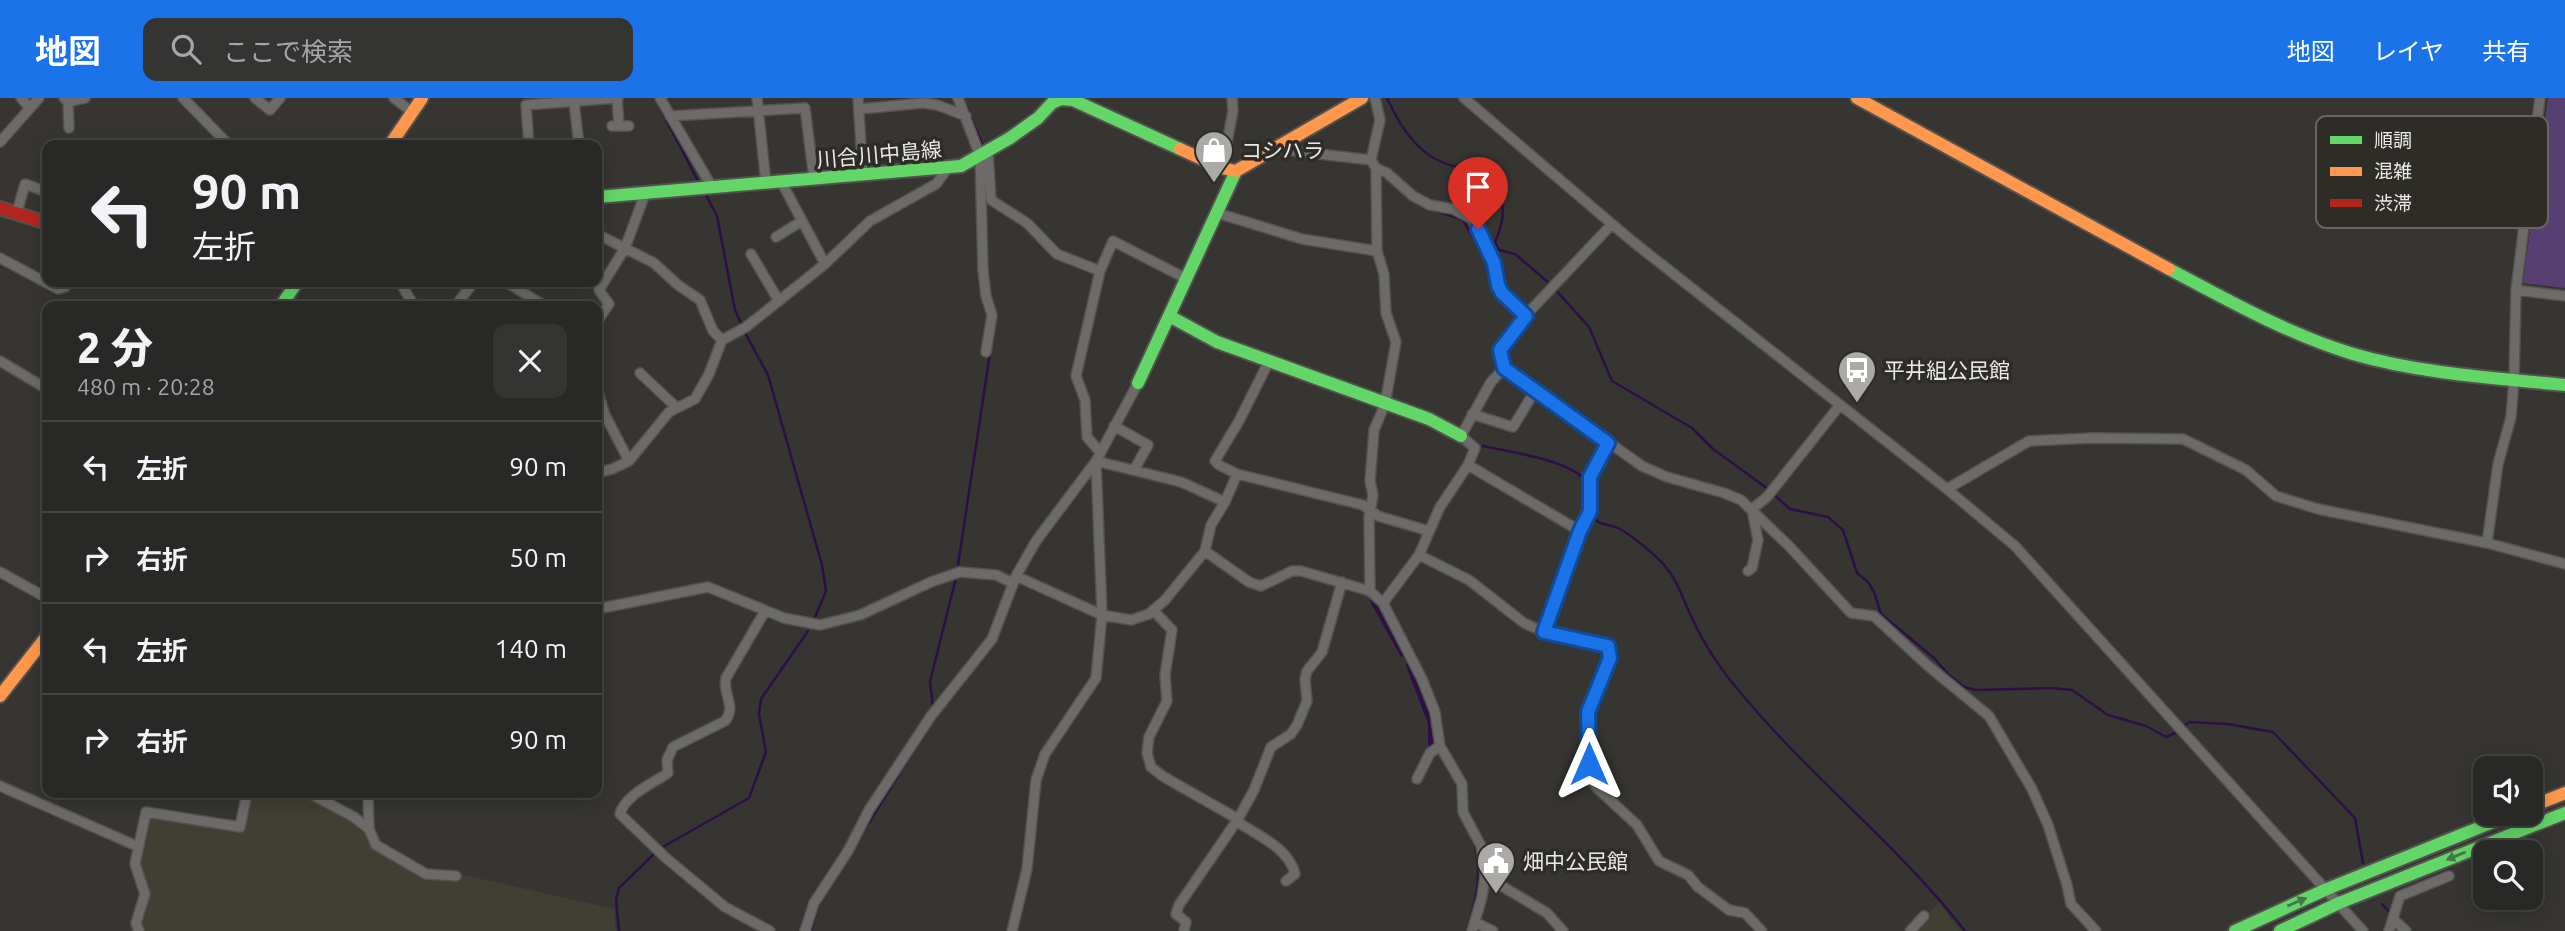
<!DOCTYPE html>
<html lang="ja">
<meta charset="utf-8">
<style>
:root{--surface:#282826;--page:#343432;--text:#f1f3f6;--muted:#a5a6a7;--line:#444443;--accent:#1a73e8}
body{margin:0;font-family:Ubuntu,"Noto Sans JP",sans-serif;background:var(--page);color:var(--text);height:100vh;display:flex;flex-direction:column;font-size:26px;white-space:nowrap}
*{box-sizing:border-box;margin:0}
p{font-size:23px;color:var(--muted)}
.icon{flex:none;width:38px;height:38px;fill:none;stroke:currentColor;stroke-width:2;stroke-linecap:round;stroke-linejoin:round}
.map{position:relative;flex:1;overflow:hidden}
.drawer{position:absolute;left:42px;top:203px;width:560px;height:497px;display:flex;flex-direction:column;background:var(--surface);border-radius:14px;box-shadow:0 4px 18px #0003,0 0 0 2px var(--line)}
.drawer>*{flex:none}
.hud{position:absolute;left:42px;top:42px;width:560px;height:147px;border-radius:14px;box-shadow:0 4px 18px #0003,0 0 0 2px var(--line);background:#282826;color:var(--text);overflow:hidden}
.controls{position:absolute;left:2473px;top:658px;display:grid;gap:14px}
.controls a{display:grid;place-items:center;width:70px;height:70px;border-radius:14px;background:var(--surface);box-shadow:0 4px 18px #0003,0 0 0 2px var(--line);font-size:35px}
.pin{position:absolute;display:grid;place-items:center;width:60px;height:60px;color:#fff;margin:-72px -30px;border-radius:50% 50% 50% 0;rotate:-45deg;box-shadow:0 0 7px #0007}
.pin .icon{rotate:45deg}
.me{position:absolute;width:77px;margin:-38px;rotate:0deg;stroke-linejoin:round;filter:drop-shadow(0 0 5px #0008)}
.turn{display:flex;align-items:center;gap:24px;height:147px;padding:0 35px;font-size:32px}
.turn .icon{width:91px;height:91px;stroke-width:2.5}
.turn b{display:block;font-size:49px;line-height:60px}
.round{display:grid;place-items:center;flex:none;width:74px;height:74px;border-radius:14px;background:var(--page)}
.head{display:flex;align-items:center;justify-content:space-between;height:119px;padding:0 35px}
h1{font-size:42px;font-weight:800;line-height:52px}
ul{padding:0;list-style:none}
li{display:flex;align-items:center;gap:21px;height:91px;padding:0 35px;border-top:2px solid var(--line)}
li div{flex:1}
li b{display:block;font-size:26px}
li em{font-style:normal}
header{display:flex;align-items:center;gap:42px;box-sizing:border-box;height:98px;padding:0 35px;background:var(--accent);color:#fff}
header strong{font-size:33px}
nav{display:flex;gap:38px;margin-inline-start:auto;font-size:24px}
.search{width:490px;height:63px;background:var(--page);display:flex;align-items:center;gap:18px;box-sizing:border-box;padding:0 24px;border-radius:14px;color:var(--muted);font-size:26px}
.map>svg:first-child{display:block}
.built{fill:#403f34}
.green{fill:#573f71}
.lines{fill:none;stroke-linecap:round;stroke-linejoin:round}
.stream{stroke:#2d0f45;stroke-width:2.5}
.canal{stroke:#2d0f45;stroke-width:10}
.street-casing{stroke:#53524f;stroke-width:12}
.fast-casing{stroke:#53524f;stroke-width:16}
.slow-casing{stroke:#53524f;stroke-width:16}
.jam-casing{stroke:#53524f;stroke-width:16}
.street{stroke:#6c6b69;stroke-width:9}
.fast{stroke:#63d668;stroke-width:12}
.slow{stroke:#ff974d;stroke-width:12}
.jam{stroke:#b3261e;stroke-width:12}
.oneway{fill:#457844}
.route-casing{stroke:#114b97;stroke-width:18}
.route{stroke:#1a73e8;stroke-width:12}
.labels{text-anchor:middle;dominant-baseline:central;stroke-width:7;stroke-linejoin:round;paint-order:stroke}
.poi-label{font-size:21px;fill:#eae9e6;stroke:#2d2c27;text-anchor:start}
.street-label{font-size:21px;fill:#eae9e6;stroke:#2d2c27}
.key{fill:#2d2c27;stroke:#666560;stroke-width:2}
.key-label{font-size:19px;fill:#eae9e6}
</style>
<header>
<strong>地図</strong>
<div class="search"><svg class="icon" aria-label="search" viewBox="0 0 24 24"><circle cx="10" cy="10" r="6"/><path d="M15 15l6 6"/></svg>ここで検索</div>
<nav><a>地図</a><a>レイヤ</a><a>共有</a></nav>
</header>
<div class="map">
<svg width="2565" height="833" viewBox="0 0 2565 833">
<rect width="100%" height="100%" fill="#363532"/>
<path class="built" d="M252,695L306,697L367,730L374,748L425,777L460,776L614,811L616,833H144L141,822L151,796L138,768L148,720L151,717L244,733Z
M1939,804L1960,833H1913Z"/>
<path class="green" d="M2548,0H2565V190L2523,185Z"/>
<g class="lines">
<path class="stream" d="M655,0L699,85
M963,0L982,46
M1387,0C1401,31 1422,64 1460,69C1473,71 1486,63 1496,75C1502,105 1508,115 1495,144L1499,152L1515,156L1549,185
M705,95L717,118L735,212L742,227
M986,106V88
M1434,112L1463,122L1487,163L1494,193L1505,205
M1554,190L1589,229L1612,283L1692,330L1713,351L1768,391
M744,233L768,277L822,467L826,493L813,524
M1496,268L1498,259
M1480,313L1489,297
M1471,330L1476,321
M1483,348C1510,354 1571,362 1587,384
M1774,397L1790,411L1828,419L1843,432L1857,475L1868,484L1874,494L1881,516L1934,560L1949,577L1964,589L1976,592L2051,590L2072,592L2108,617L2146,628L2166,639L2177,634
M1591,418C1598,427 1610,426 1620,431C1631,437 1657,458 1665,468C1678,483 1683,502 1692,520C1705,549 1724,576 1745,600C1814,682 1899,748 1965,833
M958,467L990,255
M933,609L930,584L956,480
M2185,627L2190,624L2227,626L2273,634L2355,720L2363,765
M860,739L923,638
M661,750L749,700L766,654L759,616L761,601L808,533
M2382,806L2390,815
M619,833L616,802L619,790L657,753
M811,833L819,804
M1467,833C1476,799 1483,780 1474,744"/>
<path class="canal" d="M1375,502L1404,554
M1411,567L1433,625V645"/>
<defs>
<path id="street" d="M21,0L30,10
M64,0L68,4L85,0
M183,0L229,47
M255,0L270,12L280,0
M394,0L412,14
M617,0L619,28
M660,0L712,89
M757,0L766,85
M858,0L863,78
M958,0L980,58L983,172L986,198L992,217L986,254
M1464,0L1632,143L1947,391L2015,448L2363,833
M68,4L69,30
M574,4L579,47
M860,11L923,5L937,7L966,18
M670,18L805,10L814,81
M612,28H629
M0,44L39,0
M529,47L526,7L618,0
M1277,51L1371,62
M988,54L991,102L1027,125L1057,156L1100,173
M1222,70L1233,13L1232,0
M1376,70L1387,75L1413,98L1430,107L1453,111L1472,121L1494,165L1498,188L1502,196L1526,218
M782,85L825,166
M17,114L25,86L47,94
M1217,115L1302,141L1377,153
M1612,126L1529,214L1500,252L1504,270L1642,368L1667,379L1724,395L1741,402L1789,448L1851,515L1874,518L1927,567L1989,618L2032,691L2048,727L2067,787L2071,806L2096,833
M597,136L654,165L678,187L700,202L713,233L722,242
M776,139L802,123
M751,156L779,203
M0,160L58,191L65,189L67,184
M400,184L414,208
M506,184L545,208
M2516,192L2565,198
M455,208L474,184
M597,224L609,206L599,192L625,150L645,96
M0,263L47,291
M1269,263L1239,323L1215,363L1219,367L1237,376L1363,407L1378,418L1429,433
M640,275L677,310
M597,291L605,317L629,363
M1472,316L1513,329L1536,291
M1114,328L1148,347L1134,372
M1608,345L1590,378V413L1580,433L1544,534L1608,548L1610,560L1588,614V677L1597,690L1637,727L1659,763L1688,777L1698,789L1729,812L1745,815L1762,833
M1100,354L1087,339L1085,302L1076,278L1100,173L1113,143L1187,181
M1096,363L1181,384L1225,404
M1468,367L1580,433
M597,375L612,371L629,363L669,314L695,301L709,276L722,242L746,229L825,166L870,123L936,86L948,70
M1947,391L2029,343L2093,340L2183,341L2246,372L2276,398L2318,411L2487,445L2565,466
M1752,411L1767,399L1840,307
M2487,445L2498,366L2511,319L2514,282L2516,192L2540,0
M1205,453L1249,484L1261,488L1292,473H1301L1370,493L1383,505L1422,581L1435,614L1440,648L1462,686L1463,714L1481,748L1485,778L1482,799L1472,833
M1419,457L1469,482L1524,525L1544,534
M1748,473L1752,470L1758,442L1752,411
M0,474L47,500
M1016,478L1102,517L1131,522L1149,516L1165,502L1205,453L1211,427L1225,404L1237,376
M1370,493L1369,419L1373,397L1370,383L1374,332L1385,306L1396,244L1386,215L1384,176L1377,153L1376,70L1371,62L1380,22L1375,0
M1383,505L1419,457L1440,409L1468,367L1475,350L1461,338L1491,284L1504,270
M597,511L708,489L784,520L820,527L860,517L931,484L960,474L996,477L1013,485
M1153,512L1172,532L1165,577L1167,603L1149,639L1147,655L1151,669L1164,679L1238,721
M765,513L726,580C722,596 737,608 725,623L673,649L667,662L668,675C653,685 624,698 620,716L666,760L725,809L770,833
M1417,681L1430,655L1440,648
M0,688L139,749
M309,695L354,719L369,731
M368,695L369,731L376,747L426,776L456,778
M1236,723C1257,737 1289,750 1295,776L1286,783
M1485,778L1547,815L1563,833
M2393,821L2406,833
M1475,824L1493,833
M139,833L136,825L145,796L135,766L146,714L240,729L247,695
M805,833L814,805L848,753L869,712L931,618L992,541L1016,478L1036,443L1096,363L1138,285
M1012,833L1027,771L1036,682L1045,656L1096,580L1102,517L1096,363
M1184,833L1186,824L1176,816L1179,807L1238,721L1254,692L1271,649L1291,636L1297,627L1307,603L1305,581L1307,573L1322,554L1342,484
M1910,833L1924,818
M2389,833L2400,798L2449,778"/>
<path id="fast" d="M597,99L961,68L1010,40L1038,20L1052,5L1061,1L1073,2L1180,51
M2169,171C2229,203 2288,236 2353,256C2422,276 2495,280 2565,287
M281,208L297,184
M1171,219L1217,244L1429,321L1461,338
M1138,285L1236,73
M2235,833L2327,791L2513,716
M2280,833L2339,805L2565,715"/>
<path id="slow" d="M1857,0L2169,171
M390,47L422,0
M1180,51L1222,70L1236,73L1362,0
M0,598L47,538
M2530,709L2565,695"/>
<path id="jam" d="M0,110L47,125"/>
</defs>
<use href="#street" class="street-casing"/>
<use href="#fast" class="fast-casing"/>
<use href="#slow" class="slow-casing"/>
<use href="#jam" class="jam-casing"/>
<use href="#street" class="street"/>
<use href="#fast" class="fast"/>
<use href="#slow" class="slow"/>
<use href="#jam" class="jam"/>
</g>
<defs><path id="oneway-solid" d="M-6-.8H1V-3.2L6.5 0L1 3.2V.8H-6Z" transform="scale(1.75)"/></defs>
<g class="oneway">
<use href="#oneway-solid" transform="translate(2456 758) rotate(158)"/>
<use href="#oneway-solid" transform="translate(2297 804) rotate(-23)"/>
</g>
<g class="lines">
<defs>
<path id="route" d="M1478,131L1494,165L1498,187L1502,195L1526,218L1500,252L1504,270L1608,345L1590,379V413L1580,433L1544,534L1608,548L1610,560L1588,614L1589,666"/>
</defs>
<use href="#route" class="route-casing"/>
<use href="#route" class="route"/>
</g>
<defs>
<symbol id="shop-pin" viewBox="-11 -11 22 30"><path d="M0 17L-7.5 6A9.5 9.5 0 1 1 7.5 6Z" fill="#abaaa7" stroke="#2d2c27"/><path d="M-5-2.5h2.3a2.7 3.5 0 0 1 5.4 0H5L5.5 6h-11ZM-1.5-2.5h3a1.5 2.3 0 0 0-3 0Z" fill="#fff"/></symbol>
<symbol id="bus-pin" viewBox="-11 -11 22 30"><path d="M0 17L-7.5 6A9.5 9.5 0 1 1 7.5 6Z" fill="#abaaa7" stroke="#2d2c27"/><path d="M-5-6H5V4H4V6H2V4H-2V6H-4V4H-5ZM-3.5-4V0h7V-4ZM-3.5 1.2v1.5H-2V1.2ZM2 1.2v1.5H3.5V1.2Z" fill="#fff"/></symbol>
<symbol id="civic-pin" viewBox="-11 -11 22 30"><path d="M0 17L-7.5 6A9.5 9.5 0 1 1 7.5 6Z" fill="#abaaa7" stroke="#2d2c27"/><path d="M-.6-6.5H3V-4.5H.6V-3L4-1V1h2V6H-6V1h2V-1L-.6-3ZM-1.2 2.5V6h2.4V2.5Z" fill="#fff"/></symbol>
</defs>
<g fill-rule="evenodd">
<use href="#shop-pin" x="1192" y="30" width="44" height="60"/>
<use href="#bus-pin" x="1835" y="250" width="44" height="60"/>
<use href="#civic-pin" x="1474" y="741" width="44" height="60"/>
</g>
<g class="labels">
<g class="poi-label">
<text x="1241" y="52">コシハラ</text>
<text x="1884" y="272">平井組公民館</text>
<text x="1523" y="763">畑中公民館</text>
</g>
<g class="street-label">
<text transform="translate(879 56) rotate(-5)">川合川中島線</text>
</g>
</g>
<rect x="2316" y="18" width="232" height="112" rx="10" class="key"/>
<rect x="2330" y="38" width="32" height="8" fill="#63d668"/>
<rect x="2330" y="69" width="32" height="9" fill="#ff974d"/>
<rect x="2330" y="101" width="32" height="8" fill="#b3261e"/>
<g class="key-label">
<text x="2374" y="49">順調</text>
<text x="2374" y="80">混雑</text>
<text x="2374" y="112">渋滞</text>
</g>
</svg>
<div class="controls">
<a><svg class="icon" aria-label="sound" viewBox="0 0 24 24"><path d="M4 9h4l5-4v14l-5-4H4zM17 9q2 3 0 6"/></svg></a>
<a><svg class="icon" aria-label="search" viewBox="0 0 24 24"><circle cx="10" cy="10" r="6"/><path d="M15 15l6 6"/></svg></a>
</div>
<div class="pin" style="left:1478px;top:131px;background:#d93025"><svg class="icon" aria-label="arrive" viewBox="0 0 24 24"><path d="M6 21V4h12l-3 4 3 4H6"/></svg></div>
<svg class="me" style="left:1589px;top:666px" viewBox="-20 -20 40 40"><path d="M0-17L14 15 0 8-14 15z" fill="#1a73e8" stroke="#fff" stroke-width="4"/></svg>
<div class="hud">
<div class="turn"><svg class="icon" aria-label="left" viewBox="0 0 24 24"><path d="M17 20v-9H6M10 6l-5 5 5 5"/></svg><div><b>90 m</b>左折</div></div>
</div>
<section class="drawer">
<div class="head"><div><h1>2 分</h1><p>480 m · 20:28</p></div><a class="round"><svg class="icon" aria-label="close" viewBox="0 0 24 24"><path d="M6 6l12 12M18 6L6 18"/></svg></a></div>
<ul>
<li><svg class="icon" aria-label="left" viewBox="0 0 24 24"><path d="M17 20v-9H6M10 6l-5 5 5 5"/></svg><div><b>左折</b></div><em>90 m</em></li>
<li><svg class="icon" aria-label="right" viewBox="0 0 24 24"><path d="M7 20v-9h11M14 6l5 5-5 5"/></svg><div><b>右折</b></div><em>50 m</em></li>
<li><svg class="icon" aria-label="left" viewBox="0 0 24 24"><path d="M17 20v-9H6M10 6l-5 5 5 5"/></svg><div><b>左折</b></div><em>140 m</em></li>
<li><svg class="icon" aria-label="right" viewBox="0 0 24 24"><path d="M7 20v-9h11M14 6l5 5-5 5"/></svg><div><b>右折</b></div><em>90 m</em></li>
</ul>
</section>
</div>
